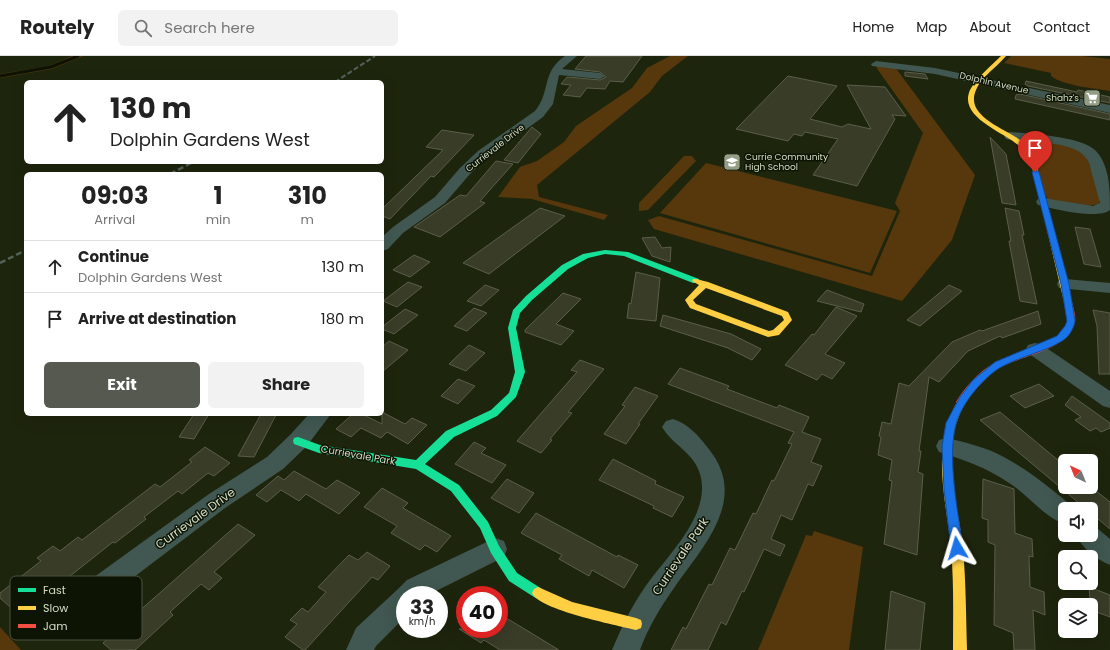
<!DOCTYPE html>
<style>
:root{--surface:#fff;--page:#f2f2f2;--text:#222;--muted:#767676;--line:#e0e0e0;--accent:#55594f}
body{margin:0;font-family:Poppins,sans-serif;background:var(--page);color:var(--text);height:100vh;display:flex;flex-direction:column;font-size:15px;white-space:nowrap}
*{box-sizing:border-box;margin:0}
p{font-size:13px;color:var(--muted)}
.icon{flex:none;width:22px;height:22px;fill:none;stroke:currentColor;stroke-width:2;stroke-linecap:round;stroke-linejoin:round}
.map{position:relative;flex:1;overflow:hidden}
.sheet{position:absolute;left:24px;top:116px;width:360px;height:244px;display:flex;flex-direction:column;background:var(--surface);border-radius:6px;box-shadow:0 4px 16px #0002}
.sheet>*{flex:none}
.guide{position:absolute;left:24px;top:24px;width:360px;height:84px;border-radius:6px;box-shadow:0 4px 16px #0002;background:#fff;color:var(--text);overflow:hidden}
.needle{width:26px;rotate:317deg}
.controls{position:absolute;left:1058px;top:398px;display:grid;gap:8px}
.controls a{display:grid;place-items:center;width:40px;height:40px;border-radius:6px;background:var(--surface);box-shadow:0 4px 16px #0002;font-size:20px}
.speed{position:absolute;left:396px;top:530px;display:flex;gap:8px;font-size:20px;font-weight:700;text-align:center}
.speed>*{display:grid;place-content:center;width:52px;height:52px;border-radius:50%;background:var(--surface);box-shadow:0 4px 16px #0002;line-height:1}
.speed small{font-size:10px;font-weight:400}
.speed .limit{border:6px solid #d22;background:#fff;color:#111}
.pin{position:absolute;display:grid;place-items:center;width:34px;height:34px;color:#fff;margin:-41px -17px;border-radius:50% 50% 50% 0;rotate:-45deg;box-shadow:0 0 4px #0007}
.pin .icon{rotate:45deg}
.me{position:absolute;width:44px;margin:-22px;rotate:353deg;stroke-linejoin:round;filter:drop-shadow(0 0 3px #0008)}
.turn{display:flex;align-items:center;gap:14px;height:84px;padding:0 20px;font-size:18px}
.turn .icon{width:52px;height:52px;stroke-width:2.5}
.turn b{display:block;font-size:28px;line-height:34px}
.eta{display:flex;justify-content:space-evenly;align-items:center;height:68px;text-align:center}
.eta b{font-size:24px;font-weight:700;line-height:28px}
.button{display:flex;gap:8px;margin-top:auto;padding:8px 20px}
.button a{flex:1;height:46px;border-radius:6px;background:var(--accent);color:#fff;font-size:16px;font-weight:700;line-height:46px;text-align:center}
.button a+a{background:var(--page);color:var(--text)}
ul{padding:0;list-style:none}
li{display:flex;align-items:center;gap:12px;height:52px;padding:0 20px;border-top:1px solid var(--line)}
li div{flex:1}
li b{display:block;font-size:15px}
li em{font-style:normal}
header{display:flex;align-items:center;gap:24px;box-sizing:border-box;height:56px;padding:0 20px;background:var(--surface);border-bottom:1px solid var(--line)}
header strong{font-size:19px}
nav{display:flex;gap:22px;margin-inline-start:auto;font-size:14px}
.search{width:280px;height:36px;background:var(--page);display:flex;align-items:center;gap:10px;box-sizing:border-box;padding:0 14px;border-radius:6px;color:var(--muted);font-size:15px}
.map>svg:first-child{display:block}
.green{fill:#57370c}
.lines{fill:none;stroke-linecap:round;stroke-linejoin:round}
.stream{stroke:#0d1304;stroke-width:3}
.building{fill:#393c27;stroke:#5b5e4a}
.street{fill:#405851;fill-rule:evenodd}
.fast{fill:#16e098;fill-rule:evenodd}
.slow{fill:#ffcf43;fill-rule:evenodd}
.jam{fill:#f24e42;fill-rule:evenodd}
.rail-far1{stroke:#53635a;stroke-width:2;stroke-dasharray:5 2.5;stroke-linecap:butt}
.rail{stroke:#53635a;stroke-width:2.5;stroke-dasharray:6 3;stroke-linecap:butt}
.route{fill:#1a73e8;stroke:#114b97}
.labels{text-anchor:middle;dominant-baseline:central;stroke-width:3;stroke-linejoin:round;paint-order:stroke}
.far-street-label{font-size:9px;fill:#d3ddc6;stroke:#0e1404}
.far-poi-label{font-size:9px;fill:#d3ddc6;stroke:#0e1404;text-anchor:end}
.street-label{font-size:10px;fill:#d3ddc6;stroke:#0e1404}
.near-street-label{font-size:12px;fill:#d3ddc6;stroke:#0e1404}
.key{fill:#0e1404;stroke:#49503e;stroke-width:1}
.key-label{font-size:11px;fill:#d3ddc6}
</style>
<header>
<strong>Routely</strong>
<div class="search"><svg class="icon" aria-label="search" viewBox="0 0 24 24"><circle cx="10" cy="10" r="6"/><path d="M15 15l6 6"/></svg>Search here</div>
<nav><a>Home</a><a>Map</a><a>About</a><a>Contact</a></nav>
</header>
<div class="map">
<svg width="1110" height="594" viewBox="0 0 1110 594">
<rect width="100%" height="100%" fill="#1e250d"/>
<path class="green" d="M72,0H83L52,13L0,22V18L49,10Z
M670,0H688L662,20L650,36L537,129L539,141L608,159L604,164L532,143L498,141L520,111L537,105L564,86L576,70L632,32L647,12Z
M1011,0H1082L1110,3V35C1093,32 1064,30 1051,20V17L1004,7Z
M876,10L895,11L975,119L952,184L902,245L654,173L648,164L659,160L872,220L900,155L895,147L923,77L878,14Z
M1025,83L1067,89L1086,99L1101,140L1099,148L1088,150L1048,144L1021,84Z
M684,100H692L696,105L648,154L639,155V147Z
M706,107L897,155L870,217L660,157Z
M814,475L863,491L849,594H758L806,479L812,480Z
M0,571L21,594H0Z"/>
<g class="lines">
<path class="stream" d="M0,20L51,11L78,0"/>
</g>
<path class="building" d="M586,0H642L623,26L610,25L605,33L587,32L580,41L563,39L571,29L561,28L567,21L600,24L606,21L600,16L575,13Z
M905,16L925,18L928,23L905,20Z
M788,20L837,30L810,63L842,71L848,68L871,73L847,29L885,31L906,60L892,59L895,63L857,130L813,119L838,83L805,76L802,80L794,78L788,85L736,73Z
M1026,25L1077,36L1078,34L1110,41V47L1028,30L1025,28Z
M1020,38L1110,58V64L1015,43L1016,39Z
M532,71L541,78L518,107L504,104Z
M442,74L474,79L434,121L431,120L390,163L382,160V153L443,94L426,91Z
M990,81L1006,98L1016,149L1002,147Z
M496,105L513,108L480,145L485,147L440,181L414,171L460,139L466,140Z
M540,152L565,160L489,218L463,207Z
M1005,152L1019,155L1024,179H1022L1037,248L1020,245L1009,185H1011Z
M1075,171L1090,173L1101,211L1084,208Z
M655,181L662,192L671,191L670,206L652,200L642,182Z
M414,199L430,206L410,221L393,214Z
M636,216L660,222L656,265L627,262L629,247L631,248Z
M408,226L422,231L397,251L383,245Z
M485,229L499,234L481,250L467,245Z
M949,229L962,235L920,270L907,264Z
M827,234L864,248L861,256L817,245Z
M563,237L581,243L556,268L574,275L561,289L525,276V274Z
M836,251L857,260L825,298L845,307L832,323L822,318L817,324L785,309L812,278L814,279Z
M474,252L487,257L467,275L454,270Z
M405,253L418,259L394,278L382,273V271Z
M1093,254L1110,257V318H1099L1097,270Z
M1038,255L1041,268L1002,282L1000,280L968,295L939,326L929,321L919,395H921L918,416L923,418L917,499L884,488L889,448L892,425L889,424L892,404L878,399L881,381L879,380L882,366L891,368L899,327L909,330L952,286L980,274L982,275Z
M663,259L731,278L761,293L752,304L728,292L660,270Z
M389,285L408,294L382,316V291Z
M469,289L485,297L466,315L449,308Z
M580,304L604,313L568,356L572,357L550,383L552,384L541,397L517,385L577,316L571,314Z
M680,312L729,330L727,333L777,352L779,349L809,361L802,376L821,383L811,406L822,410L813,430L808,428L792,464L781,459L771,483L785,489L780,500L764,493L744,536L742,535L726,569L721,566L708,594H671L683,571L686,573L709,528L712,529L730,492L735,494L753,457L756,458L772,424L774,425L792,388L788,387L794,376L668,328Z
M458,323L475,330L458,348L441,340Z
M1039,328L1054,340L1025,352L1010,340Z
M635,331L658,340L638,368H640L626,388L604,378L625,350L622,349Z
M1072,340L1110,367V372L1101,376L1096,372L1090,375L1075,364L1081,361L1065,349Z
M382,356L405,368L412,362L427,369L408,388L387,376L381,382L361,372L351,381L336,373L353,358H362L382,368Z
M1000,356L1065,410V431H1091L1110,446V473L1091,457V453H1086L980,364Z
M194,358H209L194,383L179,381Z
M261,358L276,359L254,401L238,400Z
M474,386L486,392L481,397L506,409L492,427L455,408Z
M205,391L230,407L214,420L208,417L182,438L178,435L144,461L146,463L115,487L113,486L65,524L63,522L18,558L0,542V537L41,505L37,502L53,490L60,495L78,481L82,484L155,428L160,431L192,406L189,404Z
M613,403L656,425L655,428L684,441L672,461L653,452L654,450L599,424Z
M294,415L326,433L337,424L360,437L339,458L306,438L299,445L281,434L267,446L256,439L278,420L284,424Z
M507,423L534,437L519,457L491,442Z
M983,423L1014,433L1015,477L1032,483L1033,501L1029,500L1030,531L1044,536L1045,559L1033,554L1035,594H1014L1013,577L994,569L995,489L988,486V464L982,462Z
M382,432L408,447L403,452L451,480L437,496L425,489L420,494L391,477L397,470L364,451Z
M536,457L617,501L618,499L638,509L624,532L592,514L589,520L559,503L562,499L521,477Z
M238,468L255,479L214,516L222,522L209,534L201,528L170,556L173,559L135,594H111L103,587Z
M367,496L390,510L378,524L372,521L305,594H303L285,581L297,568L290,564L302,552L308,556L326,536L318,531L349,499L358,504Z
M1089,531L1110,539V561L1091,554Z
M891,535L925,547L920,594H885Z
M499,558L513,566L559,594H500L484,584L481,587L459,573H499Z"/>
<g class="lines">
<path class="street" d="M565,0H577L562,13L600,17L605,20L600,23L559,19L553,48L543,61L488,101L470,118L445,147L403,177L388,193L382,195V181L393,171L435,141L460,112L478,95L535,55C551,36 541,16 565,0Z
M876,5L935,12L1110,49V57L935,18L872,10L871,8Z
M1010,76C1031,78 1081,80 1096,95C1110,110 1110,135 1110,154C1098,164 1053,153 1038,149L1036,146L1038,143L1043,142L1093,150L1100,147L1089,107C1079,82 1028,88 1006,83L1004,80L1006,77Z
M1065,223L1110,227V237L1059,232L1057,228L1059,224Z
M1035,287L1042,289L1110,335V352L1103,350L1028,297L1026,293L1028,289Z
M309,358H331L306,391L283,413L225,452L72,568L63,572L54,568L50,559L54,550L209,438L267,401L290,379Z
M673,363C687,367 699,380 708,392C750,443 703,490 674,532C660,552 648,572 640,594H612C621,573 630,553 643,534C664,502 715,458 699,415C692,396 672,388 662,371L666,365Z
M947,382C961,385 975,389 989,394C1020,407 1047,429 1073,451L1074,453H1065V468C1046,462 1031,443 1015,431C988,412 970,406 939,396L936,390L939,384Z
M1091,470L1097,472L1110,483V509C1097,504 1082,492 1076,479H1091Z
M495,482L504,485L507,493L504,501L428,539H405V561L376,590L374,594H346L356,572L398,533L407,524Z"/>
<path class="fast" d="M605,194L628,196L699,223L700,225L699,227H693L624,200L605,198L588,202L568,213L532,244L520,257L516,272L525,316L516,341L497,360L454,381L425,408L459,429L488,466L499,490L517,517L542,533L544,537L542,541L538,543L534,541L509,525L491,497L480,472L451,435L416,413L319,397L294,388L293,385L294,382L298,381L320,389L416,404L446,375L491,354L509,337L515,316L508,272L513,254L526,240L562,209L583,198Z"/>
<path class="slow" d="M1001,0H1006C997,11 981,21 976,34C964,61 1007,73 1023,86C1028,91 1032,97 1035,104L1073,250L1072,252L1069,253L1065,250L1033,115C1030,105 1026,95 1018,89C1002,75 958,61 970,34C977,21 991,10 1001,0Z
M693,223H696L708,226L788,256L792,264L779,279L768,281L690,252L685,244L699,229L692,225ZM706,232L782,260L784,264L773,274L769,275L696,248L693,244Z
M961,343L964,344L966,346C963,351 960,357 958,363C942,404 959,451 963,493C966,526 966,560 967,594H953C953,560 954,527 951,493C946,440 930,393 958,344Z
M538,531L572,546L636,562L641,564L642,568L641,572L636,574C616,569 539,554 532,537L534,533Z"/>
<path class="jam" d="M1069,247L1073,250C1074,255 1076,260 1075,265C1070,294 1023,299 1001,311C986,320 975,334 964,348H958L956,346C965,331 979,315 995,307C1013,296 1063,290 1067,265C1068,260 1065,255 1065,250Z"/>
<path class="rail-far1" d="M335,26L375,0"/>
<path class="rail" d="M170,118L193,106
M0,207L26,194"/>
</g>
<path class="route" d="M1035,114L1039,116L1069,228L1075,265C1074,272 1069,281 1062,285C1044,296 1022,300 1003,310C985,319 961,348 956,368C947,402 958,457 963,492L961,496L957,497L953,496L951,492L944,434L942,390L946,367L960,341L973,324L995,306L1057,280L1065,270L1067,265L1061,228L1032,116Z"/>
<defs>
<symbol id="supermarket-square" viewBox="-11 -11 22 22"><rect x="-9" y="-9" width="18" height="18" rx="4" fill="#949d85" stroke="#0e1404"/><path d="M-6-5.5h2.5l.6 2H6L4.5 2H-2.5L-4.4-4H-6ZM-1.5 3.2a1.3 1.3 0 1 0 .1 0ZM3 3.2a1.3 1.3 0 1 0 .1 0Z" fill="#fff"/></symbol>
<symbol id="school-square" viewBox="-11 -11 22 22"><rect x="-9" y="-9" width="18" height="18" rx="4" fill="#949d85" stroke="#0e1404"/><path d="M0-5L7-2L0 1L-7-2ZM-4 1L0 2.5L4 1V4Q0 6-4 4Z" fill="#fff"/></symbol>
</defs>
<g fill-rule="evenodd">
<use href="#supermarket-square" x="1082" y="32" width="20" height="20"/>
<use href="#school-square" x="722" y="96" width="20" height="20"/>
</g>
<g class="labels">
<g class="far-street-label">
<text transform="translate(994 27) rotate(13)">Dolphin Avenue</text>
<text transform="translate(495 92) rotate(-38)">Currievale Drive</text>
</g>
<g class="far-poi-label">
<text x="1079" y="42">Shahz's</text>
<text x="745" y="101" text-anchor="start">Currie Community<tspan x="745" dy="10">High School</tspan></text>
</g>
<g class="street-label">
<text transform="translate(358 399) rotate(10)">Currievale Park</text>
</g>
<g class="near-street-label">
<text transform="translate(195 462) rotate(-36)">Currievale Drive</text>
<text transform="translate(680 500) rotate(-56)">Currievale Park</text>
</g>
</g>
<rect x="10" y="520" width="132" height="64" rx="6" class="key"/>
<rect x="18" y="532" width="18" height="4" fill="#16e098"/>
<rect x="18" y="550" width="18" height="4" fill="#ffcf43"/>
<rect x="18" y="568" width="18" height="4" fill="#f24e42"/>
<g class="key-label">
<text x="43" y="538">Fast</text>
<text x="43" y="556">Slow</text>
<text x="43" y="574">Jam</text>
</g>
</svg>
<div class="controls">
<a><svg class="needle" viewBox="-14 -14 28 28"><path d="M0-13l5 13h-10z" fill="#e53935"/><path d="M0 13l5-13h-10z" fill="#767676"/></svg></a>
<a><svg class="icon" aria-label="sound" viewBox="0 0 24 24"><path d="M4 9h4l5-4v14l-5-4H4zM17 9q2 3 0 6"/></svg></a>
<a><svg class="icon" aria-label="search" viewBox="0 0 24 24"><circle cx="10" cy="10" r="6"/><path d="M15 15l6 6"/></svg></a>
<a><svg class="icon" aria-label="layers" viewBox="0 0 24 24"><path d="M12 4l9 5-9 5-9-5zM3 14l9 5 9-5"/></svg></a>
</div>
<div class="speed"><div>33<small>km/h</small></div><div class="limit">40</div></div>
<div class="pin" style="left:1035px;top:116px;background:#d93025"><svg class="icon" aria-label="arrive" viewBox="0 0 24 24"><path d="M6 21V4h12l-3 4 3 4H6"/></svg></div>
<svg class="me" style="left:957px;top:492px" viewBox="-20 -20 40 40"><path d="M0-17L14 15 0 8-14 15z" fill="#1a73e8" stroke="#fff" stroke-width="4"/></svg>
<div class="guide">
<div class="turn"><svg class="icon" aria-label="ahead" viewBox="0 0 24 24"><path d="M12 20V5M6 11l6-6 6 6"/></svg><div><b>130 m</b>Dolphin Gardens West</div></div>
</div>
<section class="sheet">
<div class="eta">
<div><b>09:03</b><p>Arrival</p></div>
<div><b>1</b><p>min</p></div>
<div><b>310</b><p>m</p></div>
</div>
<ul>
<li><svg class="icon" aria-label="ahead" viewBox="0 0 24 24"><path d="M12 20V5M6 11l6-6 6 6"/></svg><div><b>Continue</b><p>Dolphin Gardens West</p></div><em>130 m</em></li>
<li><svg class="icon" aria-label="arrive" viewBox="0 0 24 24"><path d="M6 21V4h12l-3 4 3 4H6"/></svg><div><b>Arrive at destination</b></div><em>180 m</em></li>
</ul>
<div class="button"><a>Exit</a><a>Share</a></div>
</section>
</div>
